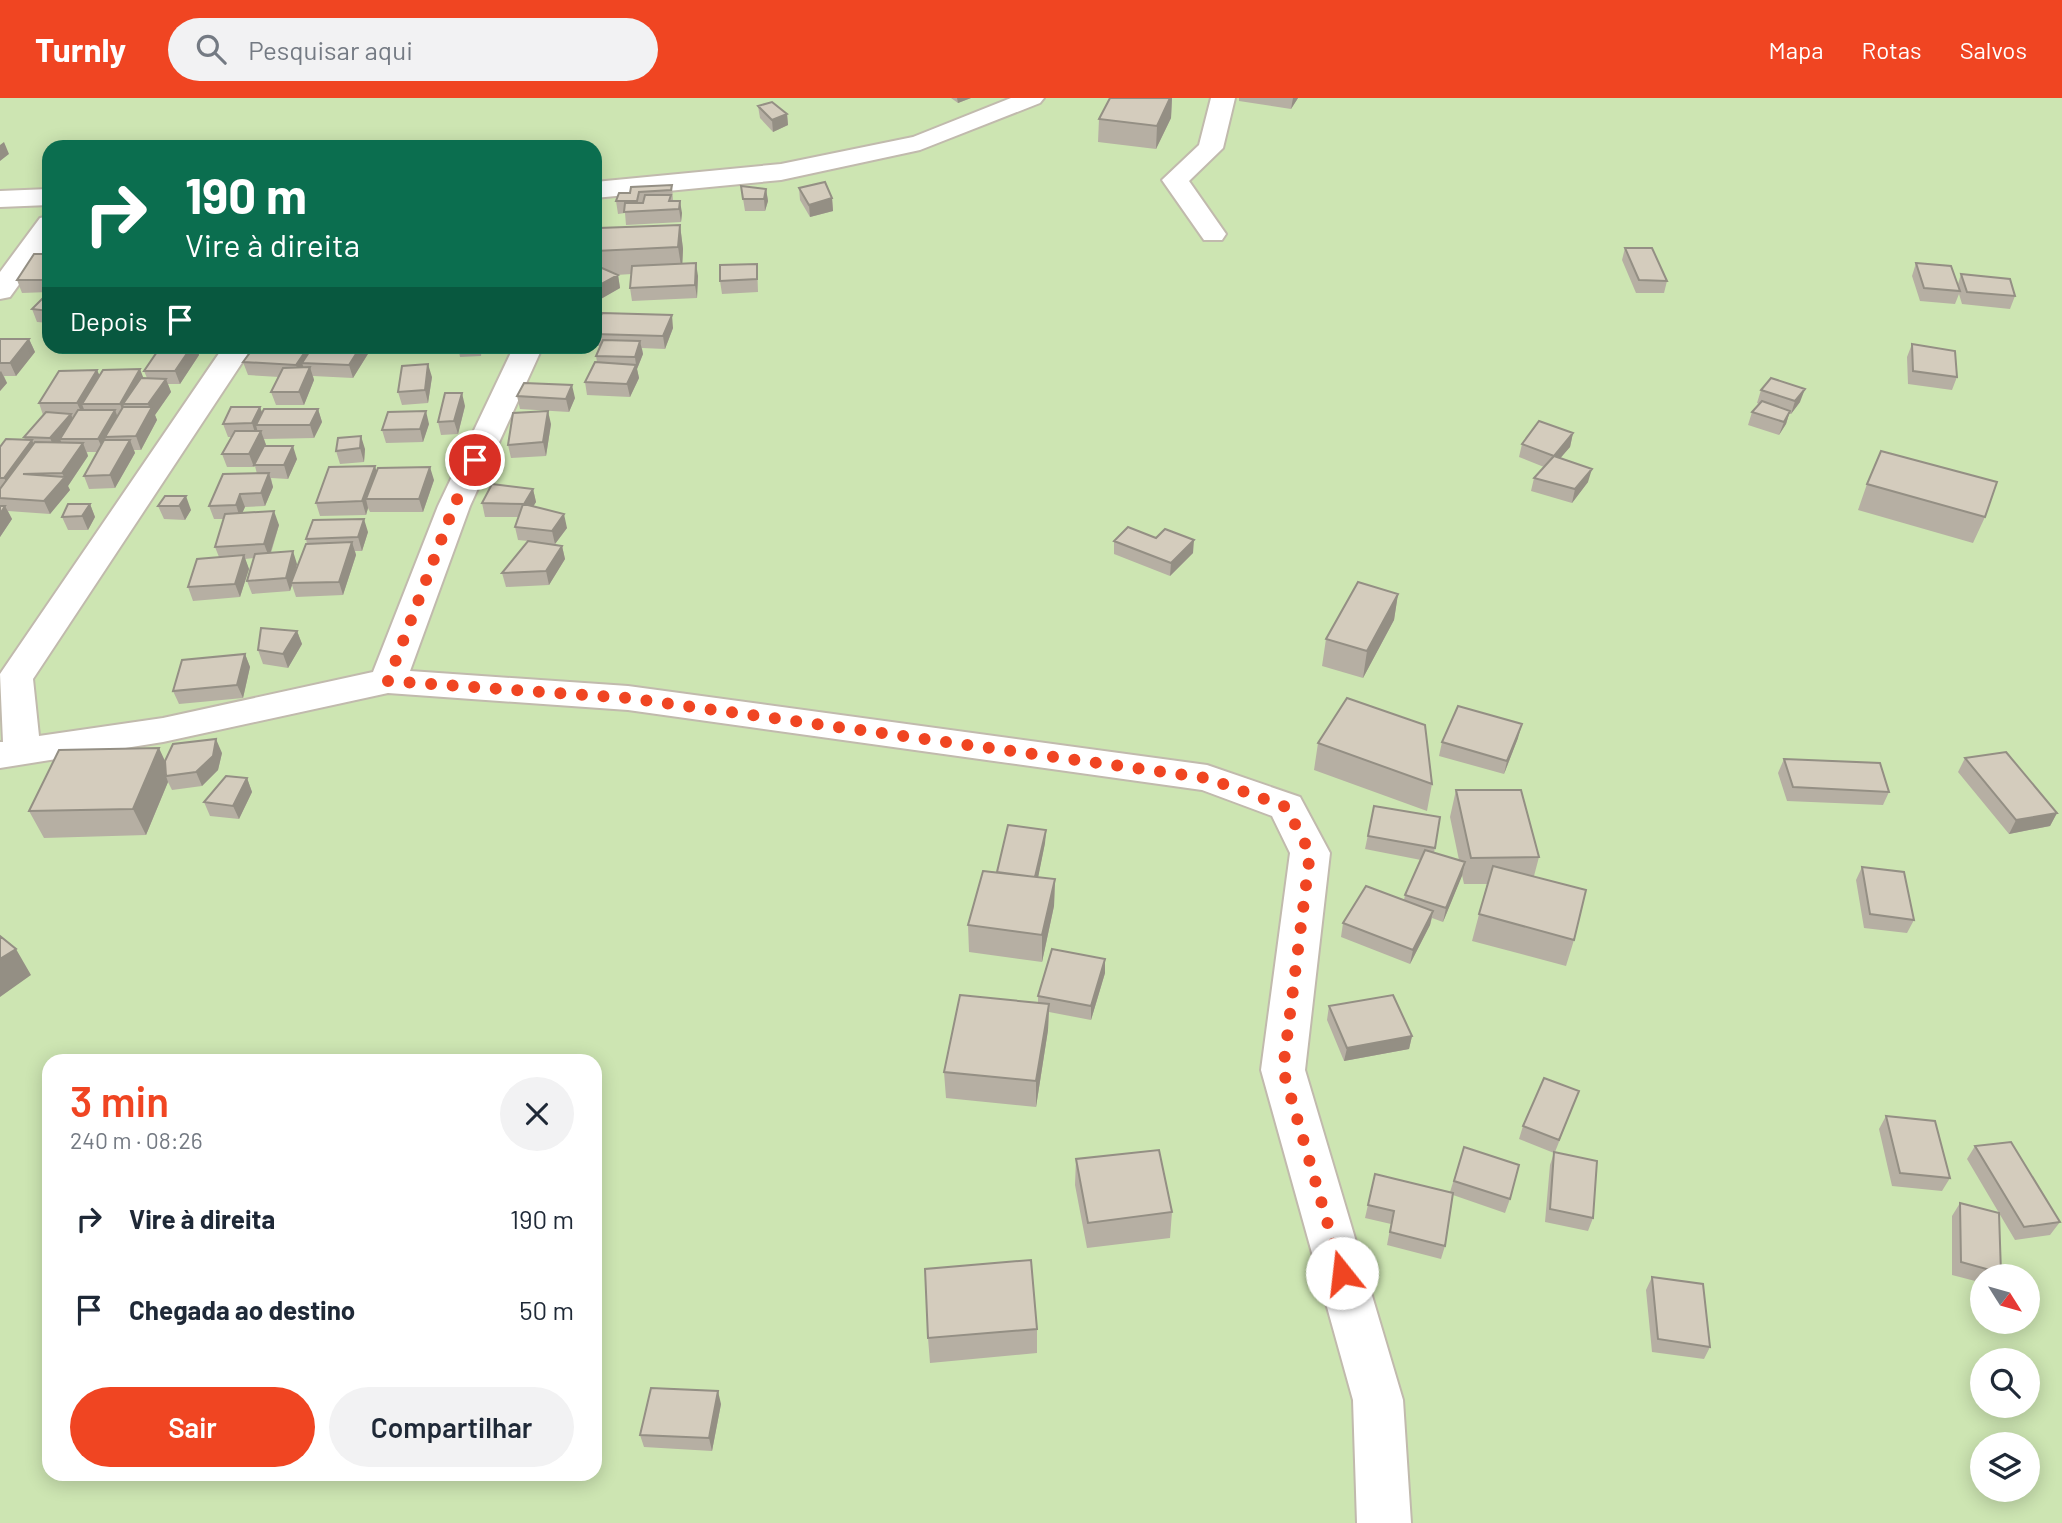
<!DOCTYPE html>
<html lang="pt">
<meta charset="utf-8">
<style>
:root{--surface:#fff;--page:#f2f2f3;--text:#1f2937;--muted:#747a83;--accent:#f04522}
body{margin:0;font-family:Barlow,sans-serif;background:var(--page);color:var(--text);height:100vh;display:flex;flex-direction:column;font-size:26px;white-space:nowrap}
*{box-sizing:border-box;margin:0}
p{font-size:23px;color:var(--muted)}
.icon{flex:none;width:38px;height:38px;fill:none;stroke:currentColor;stroke-width:2;stroke-linecap:round;stroke-linejoin:round}
.map{position:relative;flex:1;overflow:hidden}
.drawer{position:absolute;left:42px;top:956px;width:560px;height:427px;display:flex;flex-direction:column;background:var(--surface);border-radius:21px;box-shadow:0 4px 18px #0003}
.drawer>*{flex:none}
.hud{position:absolute;left:42px;top:42px;width:560px;height:214px;border-radius:21px;box-shadow:0 4px 18px #0003;background:#0b6e4f;color:#fff;overflow:hidden}
.needle{width:46px;rotate:127deg}
.tools{position:absolute;left:1970px;top:1166px;display:grid;gap:14px}
.tools a{display:grid;place-items:center;width:70px;height:70px;border-radius:50%;background:var(--surface);box-shadow:0 4px 18px #0003;font-size:35px}
.pin{position:absolute;display:grid;place-items:center;width:60px;height:60px;color:#fff;margin:-30px;border:4px solid #fff;border-radius:50%;box-shadow:0 2px 7px #0007}
.me{position:absolute;width:77px;margin:-38px;rotate:344deg;stroke-linejoin:round;filter:drop-shadow(0 0 5px #0008)}
.turn{display:flex;align-items:center;gap:24px;height:147px;padding:0 28px;font-size:32px}
.turn .icon{width:91px;height:91px;stroke-width:2.5}
.turn b{display:block;font-size:49px;line-height:60px}
.then{display:flex;align-items:center;height:66px;padding:0 28px;background:#0003;gap:14px;font-size:26px}
.round{display:grid;place-items:center;flex:none;width:74px;height:74px;border-radius:37px;background:var(--page)}
.summary{display:flex;align-items:center;justify-content:space-between;height:119px;padding:0 28px}
h1{font-size:42px;font-weight:600;line-height:52px;color:var(--accent)}
.button{display:flex;gap:14px;margin-top:auto;padding:14px 28px}
.button a{flex:1;height:80px;border-radius:42px;background:var(--accent);color:#fff;font-size:28px;font-weight:600;line-height:80px;text-align:center}
.button a+a{background:var(--page);color:var(--text)}
ul{padding:0;list-style:none}
li{display:flex;align-items:center;gap:21px;height:91px;padding:0 28px}
li div{flex:1}
li b{display:block;font-size:26px}
li em{font-style:normal}
header{display:flex;align-items:center;gap:42px;box-sizing:border-box;height:98px;padding:0 35px;background:var(--accent);color:#fff}
header strong{font-size:33px}
nav{display:flex;gap:38px;margin-inline-start:auto;font-size:24px}
.search{width:490px;height:63px;background:var(--page);display:flex;align-items:center;gap:18px;box-sizing:border-box;padding:0 24px;border-radius:38px;color:var(--muted);font-size:26px}
.map>svg:first-child{display:block}
.green{fill:#cde5b2;fill-rule:evenodd}
.lines{fill:none;stroke-linecap:round;stroke-linejoin:round}
.street-casing{stroke:#c1baad;stroke-width:4}
.street{fill:#fff;fill-rule:evenodd}
.wall{fill:#b6afa3}
.shaded-wall{fill:#948f84}
.building{fill:#d4ccbd;stroke:#948f84;stroke-width:2}
.route{stroke:#f04522;stroke-width:12;stroke-dasharray:0 21.6}
</style>
<header>
<strong>Turnly</strong>
<div class="search"><svg class="icon" aria-label="search" viewBox="0 0 24 24"><circle cx="10" cy="10" r="6"/><path d="M15 15l6 6"/></svg>Pesquisar aqui</div>
<nav><a>Mapa</a><a>Rotas</a><a>Salvos</a></nav>
</header>
<div class="map">
<svg width="2062" height="1425" viewBox="0 0 2062 1425">
<rect width="100%" height="100%" fill="#f3f0e8"/>
<path class="green" d="M0,0H2062V1425H0ZM49,49H595V248H49ZM49,962H595V1376H49ZM1983,1178H2028V1223H1983ZM1983,1262H2028V1307H1983ZM1983,1346H2028V1391H1983Z"/>
<g class="lines">
<defs>
<path id="street" d="M1011,0H1044L1040,5L920,52L781,82L595,100V84L781,66L913,39Z
M1211,0H1235L1223,50L1189,83L1226,136L1222,142H1204L1162,82L1199,47Z
M49,91V107L0,109V93Z
M49,118V145L10,199L0,201V174L40,120Z
M224,248H253L33,581L39,638L163,620L373,574L438,408L514,248H543L470,408L410,573L628,588L1207,667L1300,699L1330,755L1305,972L1403,1302L1411,1425H1357L1353,1302L1261,972L1290,755L1272,718L1202,692L628,612L388,595L163,644L0,670V644H3L0,576Z"/>
</defs>
<use href="#street" class="street-casing"/>
<use href="#street" class="street"/>
</g>
<path class="wall" d="M951,0H971L958,5Z
M1110,0H1172L1171,20L1156,51L1098,44L1099,21Z
M1239,0H1298L1291,11L1239,3Z
M758,8L787,16L788,27L773,34L760,20Z
M672,87L673,103L682,115L681,124L626,127L625,115L618,116L616,103L630,95Z
M741,88L766,91L768,103L765,113H745Z
M799,90L832,100L833,113L810,119L800,102Z
M680,127L683,151L682,166L698,178L697,200L632,203L630,190L632,176L616,177H618L620,190L599,202L595,200V167L599,169L596,153Z
M49,150V194L22,195L17,182L48,156L47,153Z
M1625,150L1667,183L1664,195H1636L1622,162Z
M1916,165L1958,186L1961,176L2015,198L2010,211L1962,206L1959,196L1955,206L1920,203L1912,178Z
M757,166L758,194L722,196L720,183Z
M49,196V225L37,224L32,211Z
M673,230L665,251L642,250L643,256L637,271L639,280L630,299L587,297L585,284L597,264L596,258L600,248H595V231Z
M0,241H29L35,254L16,278H4L7,285L0,293Z
M1912,246L1957,279L1952,292L1908,286L1907,259Z
M124,248H157L154,253L125,252Z
M161,248H196L199,257L180,286H168L171,294L155,317L157,322L141,352H134L135,355L115,390L89,391L84,378L97,354H87L88,358L68,388L70,392L50,416L8,413L12,421L0,439V349L25,342L24,339L43,317L39,305L97,272L99,277L147,280L144,273Z
M255,248H371V251L353,280L313,278L314,282L304,307H276L271,294L279,279L248,277L243,264Z
M458,248H482L481,258L460,259Z
M432,279L428,305L402,307L398,294Z
M1761,292L1800,304L1791,316H1789L1786,326L1779,337L1748,327L1752,314L1759,306L1757,305Z
M517,298L575,300L569,314L520,311Z
M465,308L458,336L441,337L438,324Z
M260,309L262,315L318,311L322,324L314,340L264,341L266,347L265,348L297,361L288,381L271,380L273,389L265,408L245,409L242,415L279,427L271,455L297,466L295,474L307,446L306,441L368,434L362,453H355L356,457L343,497L296,499L292,487L290,493L252,496L247,483L254,460L245,461L249,471L240,499L193,503L188,489L219,459L215,449L224,421H214L209,408L257,376L255,368L254,369H227L222,356L232,339H228L223,326Z
M429,326L423,344L386,345L382,332Z
M551,326L546,358L511,360L508,347Z
M1573,335L1570,349L1560,360L1588,384L1572,405L1531,393L1534,380L1544,369L1519,359L1522,346Z
M338,340L365,351L364,364L340,366L336,353Z
M377,374L434,382L423,414H370L368,410L366,417L320,418L316,405Z
M1867,386L1985,419L1973,445L1858,412Z
M533,391L536,404L533,408L567,430L555,446L562,448L565,461L549,487L506,489L502,475L528,443L518,442L515,429L519,419H485L482,405Z
M165,398L191,412L185,422L164,421L158,408Z
M90,406L95,419L88,432H68L62,419Z
M1114,443L1193,455L1170,478L1114,456Z
M1398,496L1394,522L1363,580L1322,568L1326,541Z
M297,533L302,546L288,570L263,566L258,552Z
M245,556L250,569L243,600L179,606L173,593Z
M1518,640L1504,676L1439,658L1442,644Z
M1318,645L1432,686L1427,713L1314,672Z
M222,655L218,672L202,688L172,692L168,684L146,737L44,740L29,713L165,663Z
M1965,660L2057,715L2050,728L2009,736L1958,674Z
M1784,661L1889,694L1883,707L1787,703L1778,675Z
M247,680L252,694L239,721L210,718L204,704Z
M1456,692L1539,759L1534,778L1574,842L1566,868L1472,843L1487,786H1464L1462,777L1443,824L1432,820L1430,827L1410,866L1341,839L1343,825L1404,802L1405,797L1421,762L1365,751L1374,708L1440,719L1434,755L1459,762L1450,719Z
M1046,732L1045,745L1038,779L1055,781L1054,808L1042,864L969,854L968,827L997,774Z
M1862,769L1914,822L1907,835L1864,830L1856,782Z
M1105,861V875L1091,922L1049,914L1048,932L1036,1009L946,1000L944,974L1038,905V898Z
M1329,908L1412,938L1409,951L1344,963L1327,922Z
M1574,1006L1555,1054L1593,1120L1588,1133L1545,1124L1550,1067L1554,1055L1519,1041L1523,1028Z
M1886,1018L1950,1080L1942,1093L1892,1088L1879,1031Z
M1975,1048L2060,1124L2050,1137L2015,1142L1999,1115L2001,1175L1999,1178H1983V1185L1952,1177V1118L1960,1105L1999,1115L1967,1061Z
M1464,1049L1510,1101L1505,1115L1453,1097L1445,1148L1441,1161L1387,1147L1391,1126L1365,1120L1375,1076L1450,1094Z
M1076,1061L1172,1114L1170,1140L1087,1150L1075,1087Z
M1652,1179L1710,1249L1704,1261L1652,1254L1646,1192Z
M1037,1231V1255L930,1265L928,1240Z
M721,1306L712,1353L644,1349L640,1337Z"/>
<path class="shaded-wall" d="M957,0H971L958,5Z
M1170,0H1172L1171,20L1156,51L1157,28Z
M1293,0H1298L1291,11Z
M787,16L788,27L773,34L772,22Z
M4,44L9,56L0,63V47Z
M766,91L768,103L765,113L764,101Z
M832,100L833,113L810,119L809,107Z
M680,103L682,115L681,124L679,111Z
M680,127L683,151L682,174L678,149Z
M696,165L698,178L697,200L695,187Z
M618,177L620,190L599,202L596,189Z
M672,217L673,230L665,251L663,238Z
M29,241L35,254L16,278L10,265Z
M640,243L643,256L637,271L639,280L630,299L627,286L636,267L635,259Z
M192,248H196L199,257L180,286L175,273Z
M309,248H315L302,265L305,273L300,280L296,267Z
M361,248H371V251L353,280L349,267Z
M428,266L432,279L428,305L425,292Z
M310,269L314,282L304,307L299,294Z
M140,271L145,284L123,306L127,316L125,319L120,306Z
M97,272L103,285L82,306L85,314L83,318L77,305Z
M1,273L7,285L0,293V274Z
M166,281L171,294L155,317L157,322L141,352L136,338L150,312L148,306Z
M572,287L575,300L569,314L566,301Z
M1805,291L1800,304L1791,316L1795,303Z
M462,295L465,308L458,336L454,323Z
M260,309L265,322L256,327L258,335L256,338L252,325Z
M318,311L322,324L314,340L310,327Z
M115,312L120,325L105,339L108,346L104,354L98,341Z
M426,313L429,326L423,344L420,331Z
M548,313L551,326L546,358L543,344Z
M1790,313L1786,326L1779,337L1784,324Z
M71,316L76,329L60,341L62,346L56,354L50,340Z
M261,333L266,347L254,369L249,356Z
M1573,335L1570,349L1551,371L1554,358Z
M361,338L365,351L364,364L360,350Z
M32,342L38,355L11,393L4,380Z
M130,342L135,355L115,390L110,377Z
M83,345L88,358L68,388L70,392L50,416L44,403L64,379L62,375Z
M293,348L297,361L288,381L284,367Z
M375,368L379,381L366,401L368,410L366,417L362,403Z
M430,369L434,382L423,414L419,401Z
M1592,371L1588,384L1572,405L1575,391Z
M269,375L273,389L265,408L261,395Z
M533,391L536,404L527,419L524,406Z
M240,396L245,409L240,420L236,407Z
M186,398L191,412L185,422L179,408Z
M90,406L95,419L88,432L82,418Z
M5,408L12,421L0,439V416Z
M274,413L279,427L269,459L264,446Z
M564,416L567,430L555,446L552,433Z
M364,421L368,434L362,453L358,439Z
M1194,442L1193,455L1170,478L1171,465Z
M352,444L356,457L343,497L339,484Z
M562,448L565,461L549,487L546,473Z
M293,453L297,466L292,485H291L292,487L290,493L286,480Z
M244,457L249,471L240,499L235,486Z
M1398,496L1394,522L1363,580L1367,553Z
M297,533L302,546L288,570L283,556Z
M245,556L250,569L243,600L237,587Z
M1522,626L1518,640L1504,676L1507,663Z
M216,641L222,655L218,672L202,688L196,674Z
M159,650L171,676L166,678L168,684L146,737L133,711Z
M247,680L252,694L239,721L233,708Z
M2057,715L2050,728L2009,736L2016,722Z
M1046,732L1045,745L1035,795V781Z
M1465,764L1462,778L1443,824L1446,810Z
M1055,781L1054,808L1042,864V837Z
M1433,813L1430,827L1410,866L1413,852Z
M16,851L31,877L0,899V861Z
M1105,861V875L1091,922V908Z
M1049,906L1048,932L1036,1009V983Z
M1412,938L1409,951L1344,963L1347,950Z
M718,1293L721,1306L712,1353L709,1340Z"/>
<path class="building" d="M1110,0H1170L1157,28L1099,21Z
M772,4L787,16L772,22L758,8Z
M825,84L832,100L809,107L799,90Z
M672,87L671,92L639,94L637,103H616L619,95H630L631,89Z
M741,88L766,91L764,101H743Z
M645,97H671L669,103H680L679,111L624,114L625,105H643Z
M680,127L678,149L596,153L599,130Z
M1625,150H1652L1667,183L1639,182Z
M34,156H49V182H17Z
M696,165L695,187L630,190L632,168Z
M1916,165L1951,168L1960,193L1924,190Z
M757,166V181L720,183V167Z
M595,167L618,177L596,189H595Z
M1961,176L2010,181L2015,198L1967,194Z
M47,196H49V213L32,211Z
M602,215L672,217L663,238L595,236V231Z
M0,241H29L10,265H0Z
M603,242L640,243L635,259L596,258Z
M1912,246L1955,253L1957,279L1913,273Z
M161,248H192L175,273H144Z
M255,248H309L296,267L243,264Z
M313,248H361L349,267L302,265Z
M595,264L636,267L627,286L585,284Z
M428,266L425,292L398,294L402,268Z
M310,269L299,294H271L283,270Z
M140,271L120,306H82L103,272Z
M97,272L77,305H39L59,273Z
M141,280L166,281L148,306H123Z
M1771,280L1805,291L1795,303L1761,292Z
M524,285L572,287L566,301L517,298Z
M445,295H462L454,323L438,324Z
M1762,303L1790,313L1784,324L1752,314Z
M123,309H152L136,338L105,339Z
M231,309H260L252,325L223,326Z
M264,311H318L310,327H256Z
M78,312H115L98,341H60Z
M426,313L420,331L382,332L388,314Z
M548,313L543,344L508,347L513,315Z
M46,314L71,316L50,340L24,339Z
M1539,323L1573,335L1554,358L1522,346Z
M235,333H261L249,356H222Z
M361,338L360,350L336,353L338,340Z
M6,341L32,342L4,380H0V349Z
M104,342H130L110,377L84,378Z
M35,344L83,345L62,375L23,376L65,379L44,403L0,400V391Z
M264,348H293L284,367H254Z
M1881,353L1997,384L1985,419L1867,386Z
M1554,358L1592,371L1575,391L1534,380Z
M375,368L362,403L316,405L329,369Z
M430,369L419,401H366L378,370Z
M269,375L261,395L240,396L236,407L209,408L223,376Z
M492,386L533,391L524,406L564,416L552,433L515,429L523,406L482,405Z
M165,398H186L179,408H158Z
M68,406H90L82,418L62,419Z
M0,408H5L0,416Z
M274,413L264,446L215,449L225,416Z
M364,421L358,439L306,441L313,422Z
M1128,429L1156,440L1165,431L1194,442L1171,465L1114,443Z
M528,443L562,448L546,473L502,475Z
M352,444L339,484L291,485L306,446Z
M293,453L286,480L247,483L255,456Z
M244,457L235,486L188,489L197,461Z
M1358,484L1398,496L1367,553L1326,541Z
M261,530L297,533L283,556L258,552Z
M245,556L237,587L173,593L182,562Z
M1347,600L1425,627L1432,686L1318,645Z
M1458,608L1522,626L1507,663L1442,644Z
M216,641L213,658L196,674L166,678L165,663L173,646Z
M159,650L133,711L29,713L59,652Z
M2006,654L2057,715L2016,722L1965,660Z
M1784,661L1880,665L1889,694L1793,689Z
M226,678L247,680L233,708L204,704Z
M1456,692H1521L1539,759L1471,760Z
M1374,708L1440,719L1435,750L1368,738Z
M1008,727L1046,732L1035,779L997,774Z
M1425,752L1465,764L1446,810L1405,797Z
M1493,768L1586,792L1574,842L1479,816Z
M1862,769L1904,774L1914,822L1870,816Z
M983,773L1055,781L1042,837L968,827Z
M1366,788L1433,813L1413,852L1343,825Z
M0,838L16,851L0,861Z
M1052,851L1105,861L1091,908L1038,898Z
M960,897L1049,906L1036,983L944,974Z
M1393,897L1412,938L1347,950L1329,908Z
M1544,980L1579,993L1559,1042L1523,1028Z
M1886,1018L1935,1023L1950,1080L1900,1075Z
M2011,1044L2060,1124L2024,1129L1975,1048Z
M1464,1049L1519,1067L1510,1101L1454,1083Z
M1159,1052L1172,1114L1088,1125L1076,1061Z
M1554,1054L1597,1063L1593,1120L1550,1111Z
M1375,1076L1453,1095L1445,1148L1390,1134L1394,1113L1368,1107Z
M1960,1105L1999,1115L2001,1175L1961,1164Z
M1031,1162L1037,1231L928,1240L925,1171Z
M1652,1179L1703,1186L1710,1249L1658,1241Z
M651,1290L718,1293L709,1340L640,1337Z"/>
<g class="lines">
<path class="route" d="M475,362L454,408L388,583L628,600L1207,680L1286,709L1310,755L1283,972L1342,1175"/>
</g>
</svg>
<div class="tools">
<a><svg class="needle" viewBox="-14 -14 28 28"><path d="M0-13l5 13h-10z" fill="#e53935"/><path d="M0 13l5-13h-10z" fill="#747a83"/></svg></a>
<a><svg class="icon" aria-label="search" viewBox="0 0 24 24"><circle cx="10" cy="10" r="6"/><path d="M15 15l6 6"/></svg></a>
<a><svg class="icon" aria-label="layers" viewBox="0 0 24 24"><path d="M12 4l9 5-9 5-9-5zM3 14l9 5 9-5"/></svg></a>
</div>
<div class="pin" style="left:475px;top:362px;background:#d93025"><svg class="icon" aria-label="arrive" viewBox="0 0 24 24"><path d="M6 21V4h12l-3 4 3 4H6"/></svg></div>
<svg class="me" style="left:1342px;top:1175px" viewBox="-20 -20 40 40"><circle r="19" fill="#fff"/><path d="M0-13L10 11 0 6-10 11z" fill="#f04522"/></svg>
<div class="hud">
<div class="turn"><svg class="icon" aria-label="right" viewBox="0 0 24 24"><path d="M7 20v-9h11M14 6l5 5-5 5"/></svg><div><b>190 m</b>Vire à direita</div></div>
<div class="then">Depois<svg class="icon" aria-label="arrive" viewBox="0 0 24 24"><path d="M6 21V4h12l-3 4 3 4H6"/></svg></div>
</div>
<section class="drawer">
<div class="summary"><div><h1>3 min</h1><p>240 m · 08:26</p></div><a class="round"><svg class="icon" aria-label="close" viewBox="0 0 24 24"><path d="M6 6l12 12M18 6L6 18"/></svg></a></div>
<ul>
<li><svg class="icon" aria-label="right" viewBox="0 0 24 24"><path d="M7 20v-9h11M14 6l5 5-5 5"/></svg><div><b>Vire à direita</b></div><em>190 m</em></li>
<li><svg class="icon" aria-label="arrive" viewBox="0 0 24 24"><path d="M6 21V4h12l-3 4 3 4H6"/></svg><div><b>Chegada ao destino</b></div><em>50 m</em></li>
</ul>
<div class="button"><a>Sair</a><a>Compartilhar</a></div>
</section>
</div>
